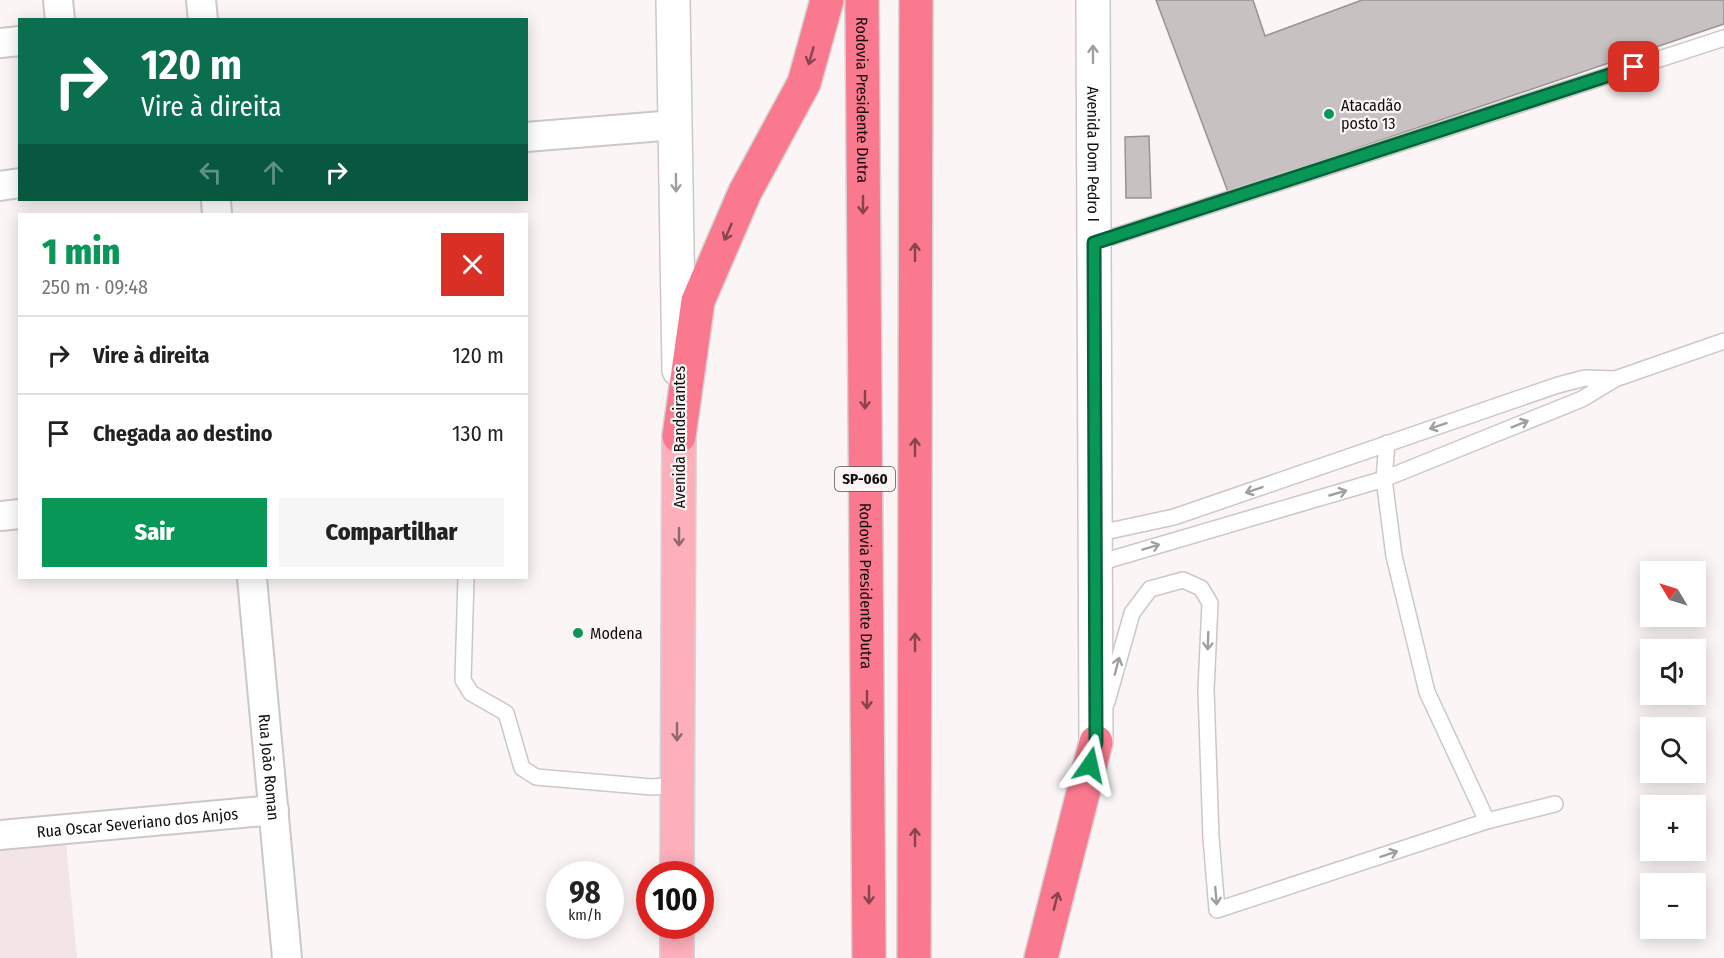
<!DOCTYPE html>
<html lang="pt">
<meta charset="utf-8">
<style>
:root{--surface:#fff;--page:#f6f6f6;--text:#222;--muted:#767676;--line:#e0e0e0;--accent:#099758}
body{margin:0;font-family:"Fira Sans Condensed",sans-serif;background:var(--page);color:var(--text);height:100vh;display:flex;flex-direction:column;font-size:22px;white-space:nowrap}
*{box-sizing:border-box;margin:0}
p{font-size:20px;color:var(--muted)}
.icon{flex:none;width:33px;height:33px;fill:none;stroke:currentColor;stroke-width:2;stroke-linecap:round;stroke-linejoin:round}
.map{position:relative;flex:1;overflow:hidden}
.drawer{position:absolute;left:18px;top:213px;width:510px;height:366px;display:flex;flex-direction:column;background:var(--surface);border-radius:0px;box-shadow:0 3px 15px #0003}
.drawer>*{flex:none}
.top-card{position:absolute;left:18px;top:18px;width:510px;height:183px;border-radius:0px;box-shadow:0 3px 15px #0003;background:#0b6e4f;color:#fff;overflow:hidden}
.needle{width:39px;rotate:308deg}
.buttons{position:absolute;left:1640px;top:561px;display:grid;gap:12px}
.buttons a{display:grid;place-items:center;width:66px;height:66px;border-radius:0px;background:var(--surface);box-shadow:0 3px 15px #0003;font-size:30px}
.speed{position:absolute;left:546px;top:861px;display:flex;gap:12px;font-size:30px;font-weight:700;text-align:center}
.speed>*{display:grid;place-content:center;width:78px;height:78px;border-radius:50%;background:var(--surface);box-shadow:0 3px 15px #0003;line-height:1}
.speed small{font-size:15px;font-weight:400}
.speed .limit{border:9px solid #d22;background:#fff;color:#111}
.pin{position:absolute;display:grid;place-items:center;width:51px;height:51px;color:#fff;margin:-26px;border-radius:12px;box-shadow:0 3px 9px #0006}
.me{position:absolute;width:66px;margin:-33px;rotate:11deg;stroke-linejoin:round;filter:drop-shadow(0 0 4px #0008)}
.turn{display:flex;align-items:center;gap:21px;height:126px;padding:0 24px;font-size:27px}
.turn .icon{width:78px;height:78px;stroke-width:2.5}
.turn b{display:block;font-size:42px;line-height:51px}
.lanes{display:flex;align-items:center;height:57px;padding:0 24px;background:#0003;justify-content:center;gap:30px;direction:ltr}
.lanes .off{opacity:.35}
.round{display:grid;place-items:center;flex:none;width:63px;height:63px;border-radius:0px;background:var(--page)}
.summary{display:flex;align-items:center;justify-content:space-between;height:102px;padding:0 24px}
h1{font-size:36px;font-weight:800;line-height:45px;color:var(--accent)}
.cta{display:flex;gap:12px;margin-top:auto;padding:12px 24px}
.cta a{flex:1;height:69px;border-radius:0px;background:var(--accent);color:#fff;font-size:24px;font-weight:800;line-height:69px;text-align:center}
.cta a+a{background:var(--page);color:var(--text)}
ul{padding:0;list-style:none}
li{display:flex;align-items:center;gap:18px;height:78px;padding:0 24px;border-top:2px solid var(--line)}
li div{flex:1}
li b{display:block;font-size:22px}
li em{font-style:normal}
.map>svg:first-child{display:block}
.built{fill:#f3e5e6}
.building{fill:#c7c1c2;stroke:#999394;stroke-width:1.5}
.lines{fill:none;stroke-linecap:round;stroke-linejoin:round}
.service-casing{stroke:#cdc7c8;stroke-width:18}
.minor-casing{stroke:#cdc7c8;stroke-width:32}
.secondary-casing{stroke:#cdc7c8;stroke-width:36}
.primary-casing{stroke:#d4d4d4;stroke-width:36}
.motorway-casing{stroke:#d4d4d4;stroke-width:36}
.service{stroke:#fff;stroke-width:15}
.minor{stroke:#fff;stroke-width:28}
.secondary{stroke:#fff;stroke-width:33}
.primary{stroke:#fdafbb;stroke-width:33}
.motorway{stroke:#fb798e;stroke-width:33}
.oneway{stroke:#9f9f9f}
.oneway2{stroke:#86444e}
.oneway3{stroke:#92676d}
.route-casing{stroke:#066239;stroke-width:15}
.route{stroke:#099758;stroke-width:10}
.poi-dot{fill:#099758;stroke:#fbf5f5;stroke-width:2}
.labels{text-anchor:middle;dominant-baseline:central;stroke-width:4.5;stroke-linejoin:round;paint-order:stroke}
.shield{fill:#fbf5f5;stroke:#565353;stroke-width:1.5}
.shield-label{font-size:15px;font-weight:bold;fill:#100e0e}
.street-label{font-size:16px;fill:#100e0e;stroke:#fbf5f5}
.poi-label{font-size:16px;fill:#100e0e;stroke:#fbf5f5;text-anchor:start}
</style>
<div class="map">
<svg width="1724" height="958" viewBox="0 0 1724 958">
<rect width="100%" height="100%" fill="#fbf5f5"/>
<path class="built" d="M66,843L77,958H0V851Z"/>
<path class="building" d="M1156,0H1253L1265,36L1362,0H1724V24L1228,192Z
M1149,136L1151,198H1126L1125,137Z"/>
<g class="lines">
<defs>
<path id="service" d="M1094,243L1724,38
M1387,443L1384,479L1394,556L1427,692L1487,821
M1095,534L1174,517L1558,385L1585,378L1615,379
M1095,564L1384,479L1582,399L1615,379L1724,341
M466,578L463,680L471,693L506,713L522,768L536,777L652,787L677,785
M1107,702L1132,613L1150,589L1183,580L1201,588L1210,603L1206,690L1211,838L1217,910L1487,821L1555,804"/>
<g id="minor">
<path d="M58,0L60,20"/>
<path d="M201,0L203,20"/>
<path d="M0,43L20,41"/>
<path d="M526,137L675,125"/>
<path d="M0,186L20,183"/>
<path d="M216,200L217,214"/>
<path d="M0,516L20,514"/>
<path id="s1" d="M252,578L287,958"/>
<path id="s2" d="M0,835L274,810"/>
</g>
<g id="secondary">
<path d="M673,0L679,370"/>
<path id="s3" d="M1093,0L1096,742"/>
</g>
<path id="primary" d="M677,874L679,436
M677,958V926"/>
<g id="motorway">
<path id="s4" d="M862,0L869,958"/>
<path d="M679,436L698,301L745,192L804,83L827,0"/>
<path d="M914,958L916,0"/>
<path d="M1041,958L1096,742"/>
</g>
</defs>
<use href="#service" class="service-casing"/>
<use href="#minor" class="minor-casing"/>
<use href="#secondary" class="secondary-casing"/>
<use href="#primary" class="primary-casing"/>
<use href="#motorway" class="motorway-casing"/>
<use href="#service" class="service"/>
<use href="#minor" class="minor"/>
<use href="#secondary" class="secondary"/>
<use href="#primary" class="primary"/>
<use href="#motorway" class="motorway"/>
</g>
<defs><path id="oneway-shaft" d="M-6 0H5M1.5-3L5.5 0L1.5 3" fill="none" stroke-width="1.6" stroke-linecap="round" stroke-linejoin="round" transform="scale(1.5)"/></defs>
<g class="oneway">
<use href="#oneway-shaft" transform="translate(1093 54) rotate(-90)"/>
<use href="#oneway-shaft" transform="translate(676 183) rotate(89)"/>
<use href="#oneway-shaft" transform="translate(1520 424) rotate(-22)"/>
<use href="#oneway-shaft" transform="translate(1438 426) rotate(161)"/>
<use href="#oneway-shaft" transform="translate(1254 490) rotate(161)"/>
<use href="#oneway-shaft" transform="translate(1338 493) rotate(-16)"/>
<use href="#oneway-shaft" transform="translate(1151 547) rotate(-17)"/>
<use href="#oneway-shaft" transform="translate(1208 641) rotate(92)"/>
<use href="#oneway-shaft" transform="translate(1117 666) rotate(-75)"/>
<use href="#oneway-shaft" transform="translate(1389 854) rotate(-18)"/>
<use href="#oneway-shaft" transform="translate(1216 896) rotate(85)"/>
</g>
<g class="oneway2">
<use href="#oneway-shaft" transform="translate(811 56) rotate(106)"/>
<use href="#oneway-shaft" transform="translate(863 205) rotate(90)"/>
<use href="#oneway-shaft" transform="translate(728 232) rotate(113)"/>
<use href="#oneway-shaft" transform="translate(915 252) rotate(-90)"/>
<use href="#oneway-shaft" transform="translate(865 400) rotate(90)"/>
<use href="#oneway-shaft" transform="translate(915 447) rotate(-90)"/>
<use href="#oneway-shaft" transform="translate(915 642) rotate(-90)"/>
<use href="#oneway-shaft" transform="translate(867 700) rotate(90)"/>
<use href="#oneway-shaft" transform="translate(915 837) rotate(-90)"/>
<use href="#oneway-shaft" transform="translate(869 895) rotate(90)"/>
<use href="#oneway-shaft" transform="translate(1056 901) rotate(-76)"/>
</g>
<g class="oneway3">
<use href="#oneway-shaft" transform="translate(679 537) rotate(90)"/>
<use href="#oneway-shaft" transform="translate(677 732) rotate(90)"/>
</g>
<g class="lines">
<defs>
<path id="route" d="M1090,765L1096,742L1094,243L1634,67"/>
</defs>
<use href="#route" class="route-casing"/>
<use href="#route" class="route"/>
</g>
<g class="poi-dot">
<circle cx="1329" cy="114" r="6"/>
<circle cx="578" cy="633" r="6"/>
</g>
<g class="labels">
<rect class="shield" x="835" y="467" width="60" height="24" rx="4.5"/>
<g class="shield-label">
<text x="865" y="479">SP-060</text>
</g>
<g class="street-label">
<text stroke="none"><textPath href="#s4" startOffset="100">Rodovia Presidente Dutra</textPath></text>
<text stroke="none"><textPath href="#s3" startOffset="154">Avenida Dom Pedro I</textPath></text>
<text transform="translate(679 437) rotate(-90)">Avenida Bandeirantes</text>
<text stroke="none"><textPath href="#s4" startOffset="586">Rodovia Presidente Dutra</textPath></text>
<text stroke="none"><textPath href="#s1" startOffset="190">Rua João Roman</textPath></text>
<text stroke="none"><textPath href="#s2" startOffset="138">Rua Oscar Severiano dos Anjos</textPath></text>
</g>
<g class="poi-label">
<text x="1341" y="105">Atacadão<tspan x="1341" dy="18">posto 13</tspan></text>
<text x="590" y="633">Modena</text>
</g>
</g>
</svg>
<div class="buttons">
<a><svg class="needle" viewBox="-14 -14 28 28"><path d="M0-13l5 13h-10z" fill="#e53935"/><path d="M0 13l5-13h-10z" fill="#767676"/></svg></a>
<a><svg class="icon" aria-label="sound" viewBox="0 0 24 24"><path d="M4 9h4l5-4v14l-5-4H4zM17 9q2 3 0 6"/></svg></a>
<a><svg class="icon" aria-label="search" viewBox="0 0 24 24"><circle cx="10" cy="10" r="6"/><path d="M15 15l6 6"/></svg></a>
<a>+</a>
<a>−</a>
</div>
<div class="speed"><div>98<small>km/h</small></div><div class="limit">100</div></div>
<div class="pin" style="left:1634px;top:67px;background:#d93025"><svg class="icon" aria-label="arrive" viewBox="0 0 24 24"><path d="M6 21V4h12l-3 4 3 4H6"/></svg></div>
<svg class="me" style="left:1090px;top:765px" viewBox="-20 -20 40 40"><path d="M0-17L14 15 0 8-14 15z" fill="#099758" stroke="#fff" stroke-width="4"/></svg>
<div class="top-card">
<div class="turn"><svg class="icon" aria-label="right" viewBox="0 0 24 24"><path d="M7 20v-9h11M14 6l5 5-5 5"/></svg><div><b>120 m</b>Vire à direita</div></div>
<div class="lanes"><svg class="icon off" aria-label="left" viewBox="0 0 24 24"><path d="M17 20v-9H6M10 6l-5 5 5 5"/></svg><svg class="icon off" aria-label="ahead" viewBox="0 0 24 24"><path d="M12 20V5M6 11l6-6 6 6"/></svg><svg class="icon" aria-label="right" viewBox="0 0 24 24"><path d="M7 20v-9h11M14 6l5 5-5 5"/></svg></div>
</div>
<section class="drawer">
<div class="summary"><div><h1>1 min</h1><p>250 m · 09:48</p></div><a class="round" style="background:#d93025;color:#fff"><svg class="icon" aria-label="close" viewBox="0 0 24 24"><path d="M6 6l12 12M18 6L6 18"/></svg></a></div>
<ul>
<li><svg class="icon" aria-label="right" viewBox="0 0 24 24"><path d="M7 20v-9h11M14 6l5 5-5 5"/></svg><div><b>Vire à direita</b></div><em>120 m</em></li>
<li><svg class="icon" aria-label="arrive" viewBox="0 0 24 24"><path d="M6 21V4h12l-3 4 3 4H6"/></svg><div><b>Chegada ao destino</b></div><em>130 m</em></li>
</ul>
<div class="cta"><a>Sair</a><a>Compartilhar</a></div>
</section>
</div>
